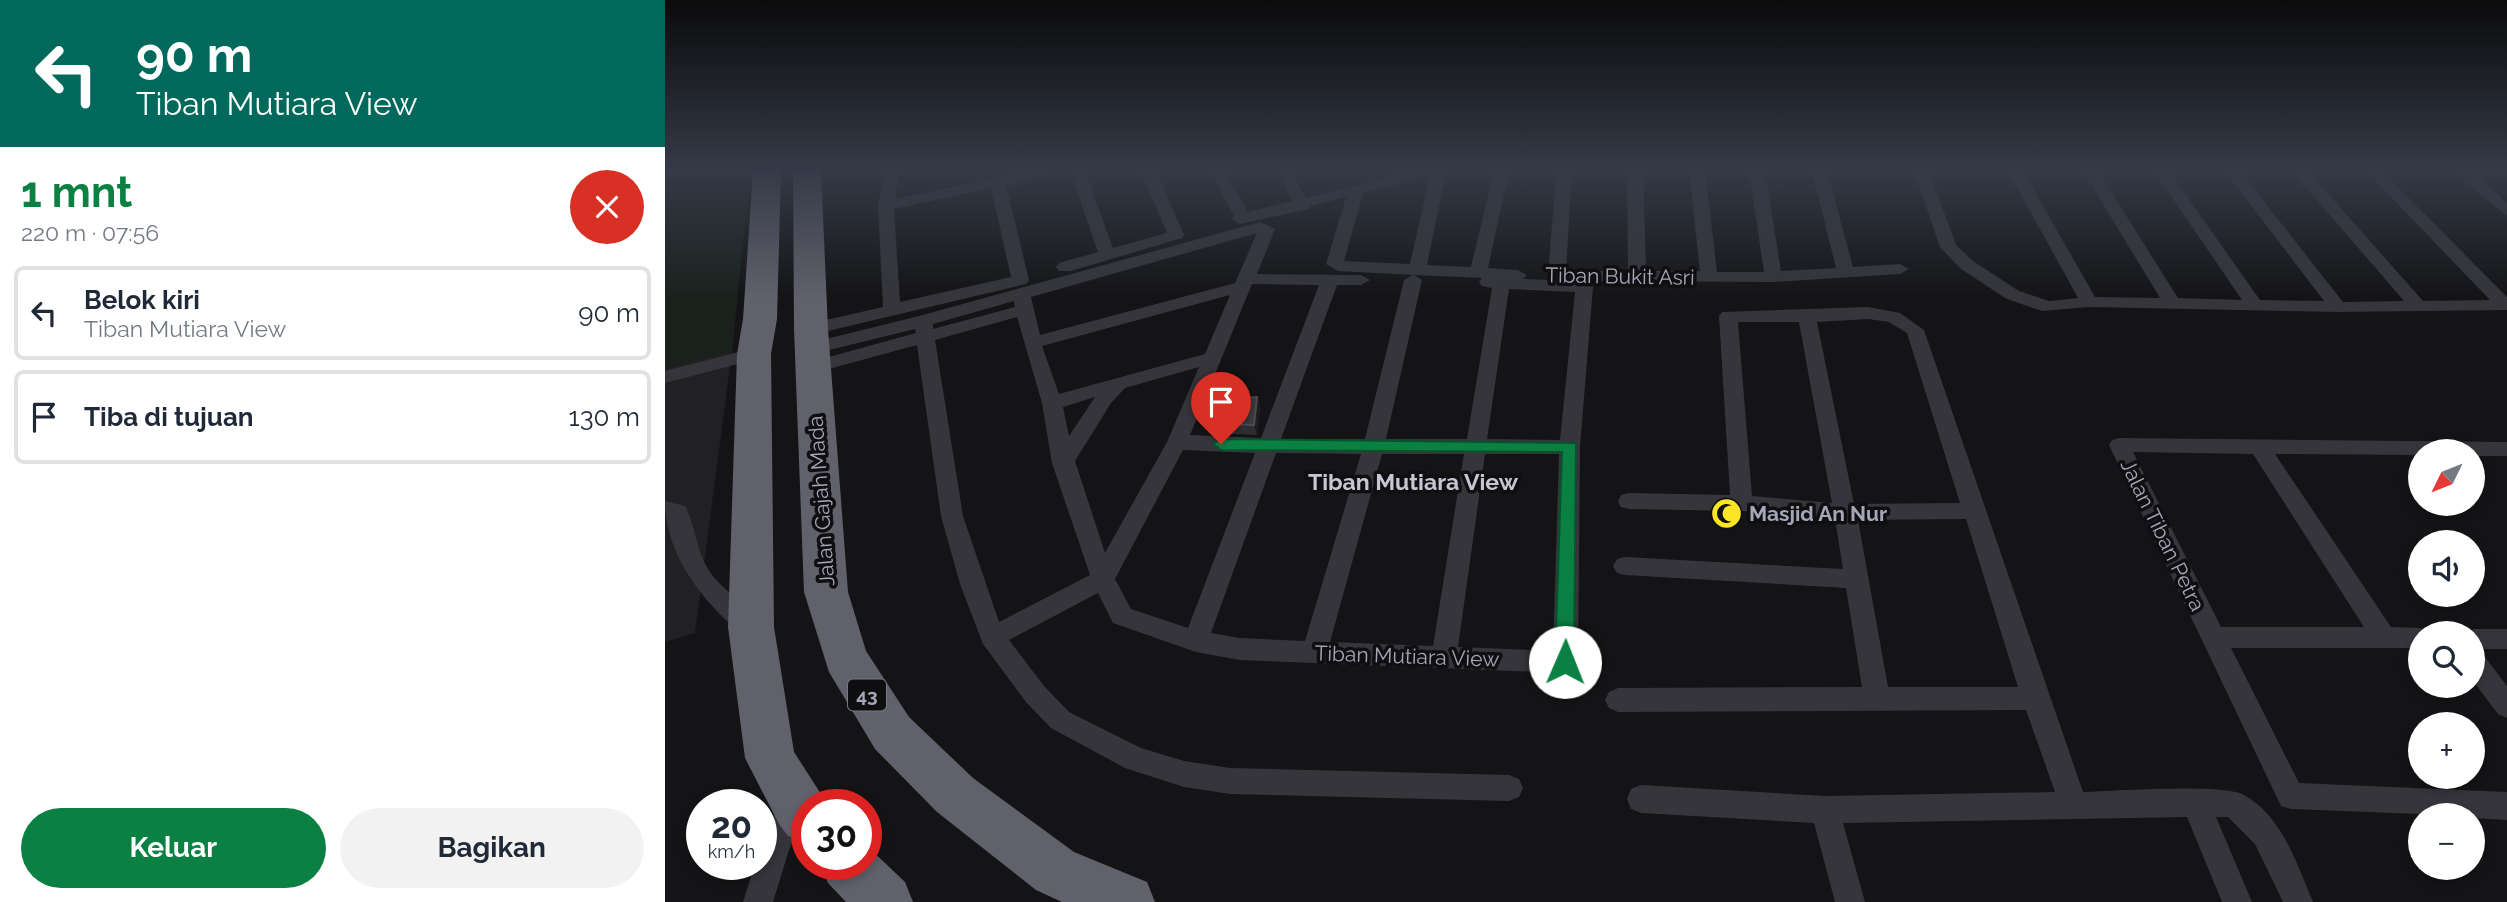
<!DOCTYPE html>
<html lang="id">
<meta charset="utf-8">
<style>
:root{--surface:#fff;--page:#f2f2f3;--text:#1f2937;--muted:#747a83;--line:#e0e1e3;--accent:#0b8043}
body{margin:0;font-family:Raleway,sans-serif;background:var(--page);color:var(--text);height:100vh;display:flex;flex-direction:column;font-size:26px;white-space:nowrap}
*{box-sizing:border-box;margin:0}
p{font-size:23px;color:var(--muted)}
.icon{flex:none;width:38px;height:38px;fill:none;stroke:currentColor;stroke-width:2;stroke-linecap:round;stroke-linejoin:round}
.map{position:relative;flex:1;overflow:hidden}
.sheet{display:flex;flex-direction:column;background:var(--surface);width:665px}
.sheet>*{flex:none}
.banner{background:#00695c;color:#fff;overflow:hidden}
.needle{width:46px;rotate:227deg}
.fabs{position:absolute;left:1743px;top:439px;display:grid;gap:14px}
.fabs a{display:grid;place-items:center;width:77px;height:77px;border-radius:50%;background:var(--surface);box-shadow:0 4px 10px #0003;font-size:35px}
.speed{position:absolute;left:21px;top:789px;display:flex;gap:14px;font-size:35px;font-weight:700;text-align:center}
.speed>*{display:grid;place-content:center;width:91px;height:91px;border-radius:50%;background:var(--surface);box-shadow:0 4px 10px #0003;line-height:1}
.speed small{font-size:18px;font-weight:400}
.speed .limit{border:10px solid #d22;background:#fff;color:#111}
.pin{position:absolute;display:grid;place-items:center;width:60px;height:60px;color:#fff;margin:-72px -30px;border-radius:50% 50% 50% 0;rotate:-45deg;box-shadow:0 0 7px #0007}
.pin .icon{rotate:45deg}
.me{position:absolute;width:77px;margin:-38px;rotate:1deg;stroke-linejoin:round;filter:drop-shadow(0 0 5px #0008)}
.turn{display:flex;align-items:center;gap:24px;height:147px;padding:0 21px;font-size:32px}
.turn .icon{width:91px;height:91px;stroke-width:2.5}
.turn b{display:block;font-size:49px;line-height:60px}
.round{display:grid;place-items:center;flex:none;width:74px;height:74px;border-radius:37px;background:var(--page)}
.overview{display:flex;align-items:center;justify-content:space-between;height:119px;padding:0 21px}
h1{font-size:42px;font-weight:700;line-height:52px;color:var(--accent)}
.button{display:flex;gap:14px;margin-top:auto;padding:14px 21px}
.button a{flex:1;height:80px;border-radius:42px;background:var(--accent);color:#fff;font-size:28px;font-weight:700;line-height:80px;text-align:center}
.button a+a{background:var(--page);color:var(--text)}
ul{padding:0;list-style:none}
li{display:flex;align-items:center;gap:21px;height:94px;margin:0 14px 10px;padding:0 7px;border:4px solid var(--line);border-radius:10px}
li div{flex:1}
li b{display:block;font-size:26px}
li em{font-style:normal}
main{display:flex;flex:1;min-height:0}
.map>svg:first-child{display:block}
.built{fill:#212023}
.green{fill:#1a211d}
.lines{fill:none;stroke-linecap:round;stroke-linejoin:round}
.street{fill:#35353b;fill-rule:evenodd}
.highway{fill:#61616c;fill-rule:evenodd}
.wall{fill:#2e2d31}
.shaded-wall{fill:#1e1e20}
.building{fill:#3b3a3f;stroke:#4b4b52;stroke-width:2}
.route{fill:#0b8043;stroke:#07532c;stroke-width:2}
.labels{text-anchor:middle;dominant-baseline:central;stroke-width:7;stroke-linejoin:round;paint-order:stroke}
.shield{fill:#0f0f11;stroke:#787985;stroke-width:2}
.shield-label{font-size:19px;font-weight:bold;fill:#a5a6b7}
.street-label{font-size:21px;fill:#a5a6b7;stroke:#0f0f11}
.poi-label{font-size:21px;font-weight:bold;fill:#a5a6b7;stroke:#0f0f11;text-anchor:start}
.neighbourhood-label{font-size:23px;font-weight:bold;fill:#c6c7d3;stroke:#0f0f11}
</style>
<main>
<section class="sheet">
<div class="banner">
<div class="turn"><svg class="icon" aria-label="left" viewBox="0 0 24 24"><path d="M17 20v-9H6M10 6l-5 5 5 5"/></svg><div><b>90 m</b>Tiban Mutiara View</div></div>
</div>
<div class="overview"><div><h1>1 mnt</h1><p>220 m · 07:56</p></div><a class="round" style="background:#d93025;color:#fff"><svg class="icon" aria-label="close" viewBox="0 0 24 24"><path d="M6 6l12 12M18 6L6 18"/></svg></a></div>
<ul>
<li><svg class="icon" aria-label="left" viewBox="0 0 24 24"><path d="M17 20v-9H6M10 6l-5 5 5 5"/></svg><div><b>Belok kiri</b><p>Tiban Mutiara View</p></div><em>90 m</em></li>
<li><svg class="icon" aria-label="arrive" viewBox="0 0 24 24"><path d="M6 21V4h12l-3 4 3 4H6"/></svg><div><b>Tiba di tujuan</b></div><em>130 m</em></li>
</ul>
<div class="button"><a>Keluar</a><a>Bagikan</a></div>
</section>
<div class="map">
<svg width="1842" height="902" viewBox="0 0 1842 902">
<rect width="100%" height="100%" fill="#141416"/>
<path class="built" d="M0,171H85L67,351L30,633L0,642Z"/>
<path class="green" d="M0,171H85L67,351L0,369Z"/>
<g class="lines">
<path class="street" d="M219,171H234L230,199L364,171H394L341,185L364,280L361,284L146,335L139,333L137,329L139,325L218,307L213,206ZM326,188L346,277L235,302L229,209Z
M405,171H420L448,248L502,233L476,171H491L519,235L517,238L406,271H394L391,267L394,263L433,252Z
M545,171H560L583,212L627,201L612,171H627L641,198L747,171H781L762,265L806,267L829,171H844L823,268L853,270L862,275L858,279L888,280L883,276L891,171H907L901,271H963L962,171H978L981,271H1035L1024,171H1040L1052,272H1099L1084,171H1100L1116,271L1171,268L1147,171H1162L1188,267L1235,264L1244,269L1235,274L1108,282L908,281L925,283L928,287L915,447L913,662L909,670L900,673L575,660L531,652L448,623L433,593L344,640L379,686L404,712L476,748L519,761L565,768L844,775L854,779L858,788L854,797L844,801L565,794L519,787L460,768L386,728L361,702L318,644L295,584L276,516L252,345L149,373L139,367L142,363L251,333L250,329L148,354L139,348L141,344L254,316L595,222L610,229L592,274L696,275L705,280L696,285H672L616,439H700L739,280L748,275L673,271L661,264L681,197L646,206L644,209L575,224L567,219L569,216ZM765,176L745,264L679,261L698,193ZM592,233L570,283L375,335L366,297ZM749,275L817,278L814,282L817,286L827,288L802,439H721L757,280ZM587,284L654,285L596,438L525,435ZM844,289L910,292L895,440L822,439ZM565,295L540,354L394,394L377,346ZM349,301L350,307L268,329V324ZM352,317L377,403L387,463L425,575L334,622L298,516L270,340ZM534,367L502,442L440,553L410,461L446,403L460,388ZM430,397L404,436L398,407ZM518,450L590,453L523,628L466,609L450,579ZM611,453L696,454L640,641L575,638L546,633ZM717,454H799L768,646L665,642ZM820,454H894L888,651L793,647Z
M1249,171H1264L1291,245L1308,261L1354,291L1384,301L1413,298L1343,171H1358L1430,297L1495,298L1418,171H1433L1513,298L1577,300L1489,171H1504L1595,300L1659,301L1560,171H1575L1678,302L1739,301L1627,171H1643L1758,301L1825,300L1701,171H1717L1842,297V310L1673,312L1424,307L1377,311L1342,299L1296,269L1275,247Z
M1787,171H1842V178L1812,176L1842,203V216Z
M1203,307L1235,313L1259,330L1418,792C1448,791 1559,783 1579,795C1617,816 1632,864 1648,902H1618L1590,844L1563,817H1551L1587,902H1557L1522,817L1178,823L1200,902H1170L1149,823L976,813L966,809L962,799L966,789L976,785L1160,796L1390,792L1361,710L953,712L944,708L940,700L944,692L953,688L1197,687L1181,588L960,575L952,573L948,566L952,559L960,557L1178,569L1170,519L1077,511L964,509L956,507L953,501L956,495L964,493L1065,495L1054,316L1057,312ZM1203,319L1224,322L1242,333L1295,503L1189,504L1152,322ZM1073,322H1134L1167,503L1087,496ZM1301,519L1353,687H1223L1193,520Z
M89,348L96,350L98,354L96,358L0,383V371Z
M1454,438L1842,442V456H1808V452H1755V455L1610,454L1726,627L1755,628L1765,634H1755V648H1566L1634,783L1842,792V820L1808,818V816L1626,809L1616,806L1444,445L1447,440ZM1468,452L1588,454L1699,627H1556Z
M0,501L20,506C31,526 31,550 43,569C57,592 85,604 96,626L93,633L84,636L75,633C36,599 0,554 0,501Z
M1808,629H1842V649H1808V634H1798Z
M1808,650L1817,653L1842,686V718L1833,714L1808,681Z
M131,793L141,797L144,805L124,850L108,902H78L90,864H96C96,841 108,803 131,793Z"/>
<path class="highway" d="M88,171H116L112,319L106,354L109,627L129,752L163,805H142V843L123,836L114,824L80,758L63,627L72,354L78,319Z
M128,171H156L163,329L183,592L201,651L244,717L308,778L409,852L482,882L490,902H397L371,890L272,812L210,749L164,672L139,592L129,329Z
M201,845L240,882L248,902H181L163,883L155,864H201Z"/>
</g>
<path class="wall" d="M592,397L595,406L592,435L546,433L542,424Z"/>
<path class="shaded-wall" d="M592,397L595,406L592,435L589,425Z"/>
<path class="building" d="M592,397L589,425L542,424L545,401Z"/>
<linearGradient id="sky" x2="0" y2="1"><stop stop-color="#0b0b0c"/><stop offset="0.57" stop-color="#343a47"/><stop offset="1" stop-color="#343a47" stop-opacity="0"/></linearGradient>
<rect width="1842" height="298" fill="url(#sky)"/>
<path class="route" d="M556,439L911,443L909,662L907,668H893L890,662L897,452L556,450L548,444Z"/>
<defs>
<symbol id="mosque-disc" viewBox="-11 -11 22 22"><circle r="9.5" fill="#fce526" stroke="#0f0f11"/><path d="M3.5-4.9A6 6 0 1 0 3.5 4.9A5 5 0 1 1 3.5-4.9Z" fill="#111"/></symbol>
</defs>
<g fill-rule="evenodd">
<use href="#mosque-disc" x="1044" y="496" width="35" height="35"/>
</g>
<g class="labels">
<rect class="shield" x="183" y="679.5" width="38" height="31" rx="5"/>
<g class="shield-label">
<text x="202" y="695">43</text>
</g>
<g class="street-label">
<text transform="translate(955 276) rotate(1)">Tiban Bukit Asri</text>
<text transform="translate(156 501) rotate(-94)">Jalan Gajah Mada</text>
<text transform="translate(1498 535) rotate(64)">Jalan Tiban Petra</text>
<text transform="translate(742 656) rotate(2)">Tiban Mutiara View</text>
</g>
<g class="poi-label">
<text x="1084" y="513">Masjid An Nur</text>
</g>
<g class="neighbourhood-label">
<text x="748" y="481">Tiban Mutiara View</text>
</g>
</g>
</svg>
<div class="fabs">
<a><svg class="needle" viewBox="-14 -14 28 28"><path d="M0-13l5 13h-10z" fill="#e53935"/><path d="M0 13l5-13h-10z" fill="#747a83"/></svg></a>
<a><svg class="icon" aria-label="sound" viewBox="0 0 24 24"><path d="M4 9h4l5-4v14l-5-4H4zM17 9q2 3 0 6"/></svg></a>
<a><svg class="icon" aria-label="search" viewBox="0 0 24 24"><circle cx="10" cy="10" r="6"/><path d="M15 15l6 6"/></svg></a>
<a>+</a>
<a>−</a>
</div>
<div class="speed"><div>20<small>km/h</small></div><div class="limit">30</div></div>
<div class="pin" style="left:556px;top:444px;background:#d93025"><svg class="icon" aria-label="arrive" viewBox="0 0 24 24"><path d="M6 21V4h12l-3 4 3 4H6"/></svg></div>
<svg class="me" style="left:900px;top:662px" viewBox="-20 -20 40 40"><circle r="19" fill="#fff"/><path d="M0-13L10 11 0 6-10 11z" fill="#0b8043"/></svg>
</div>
</main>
